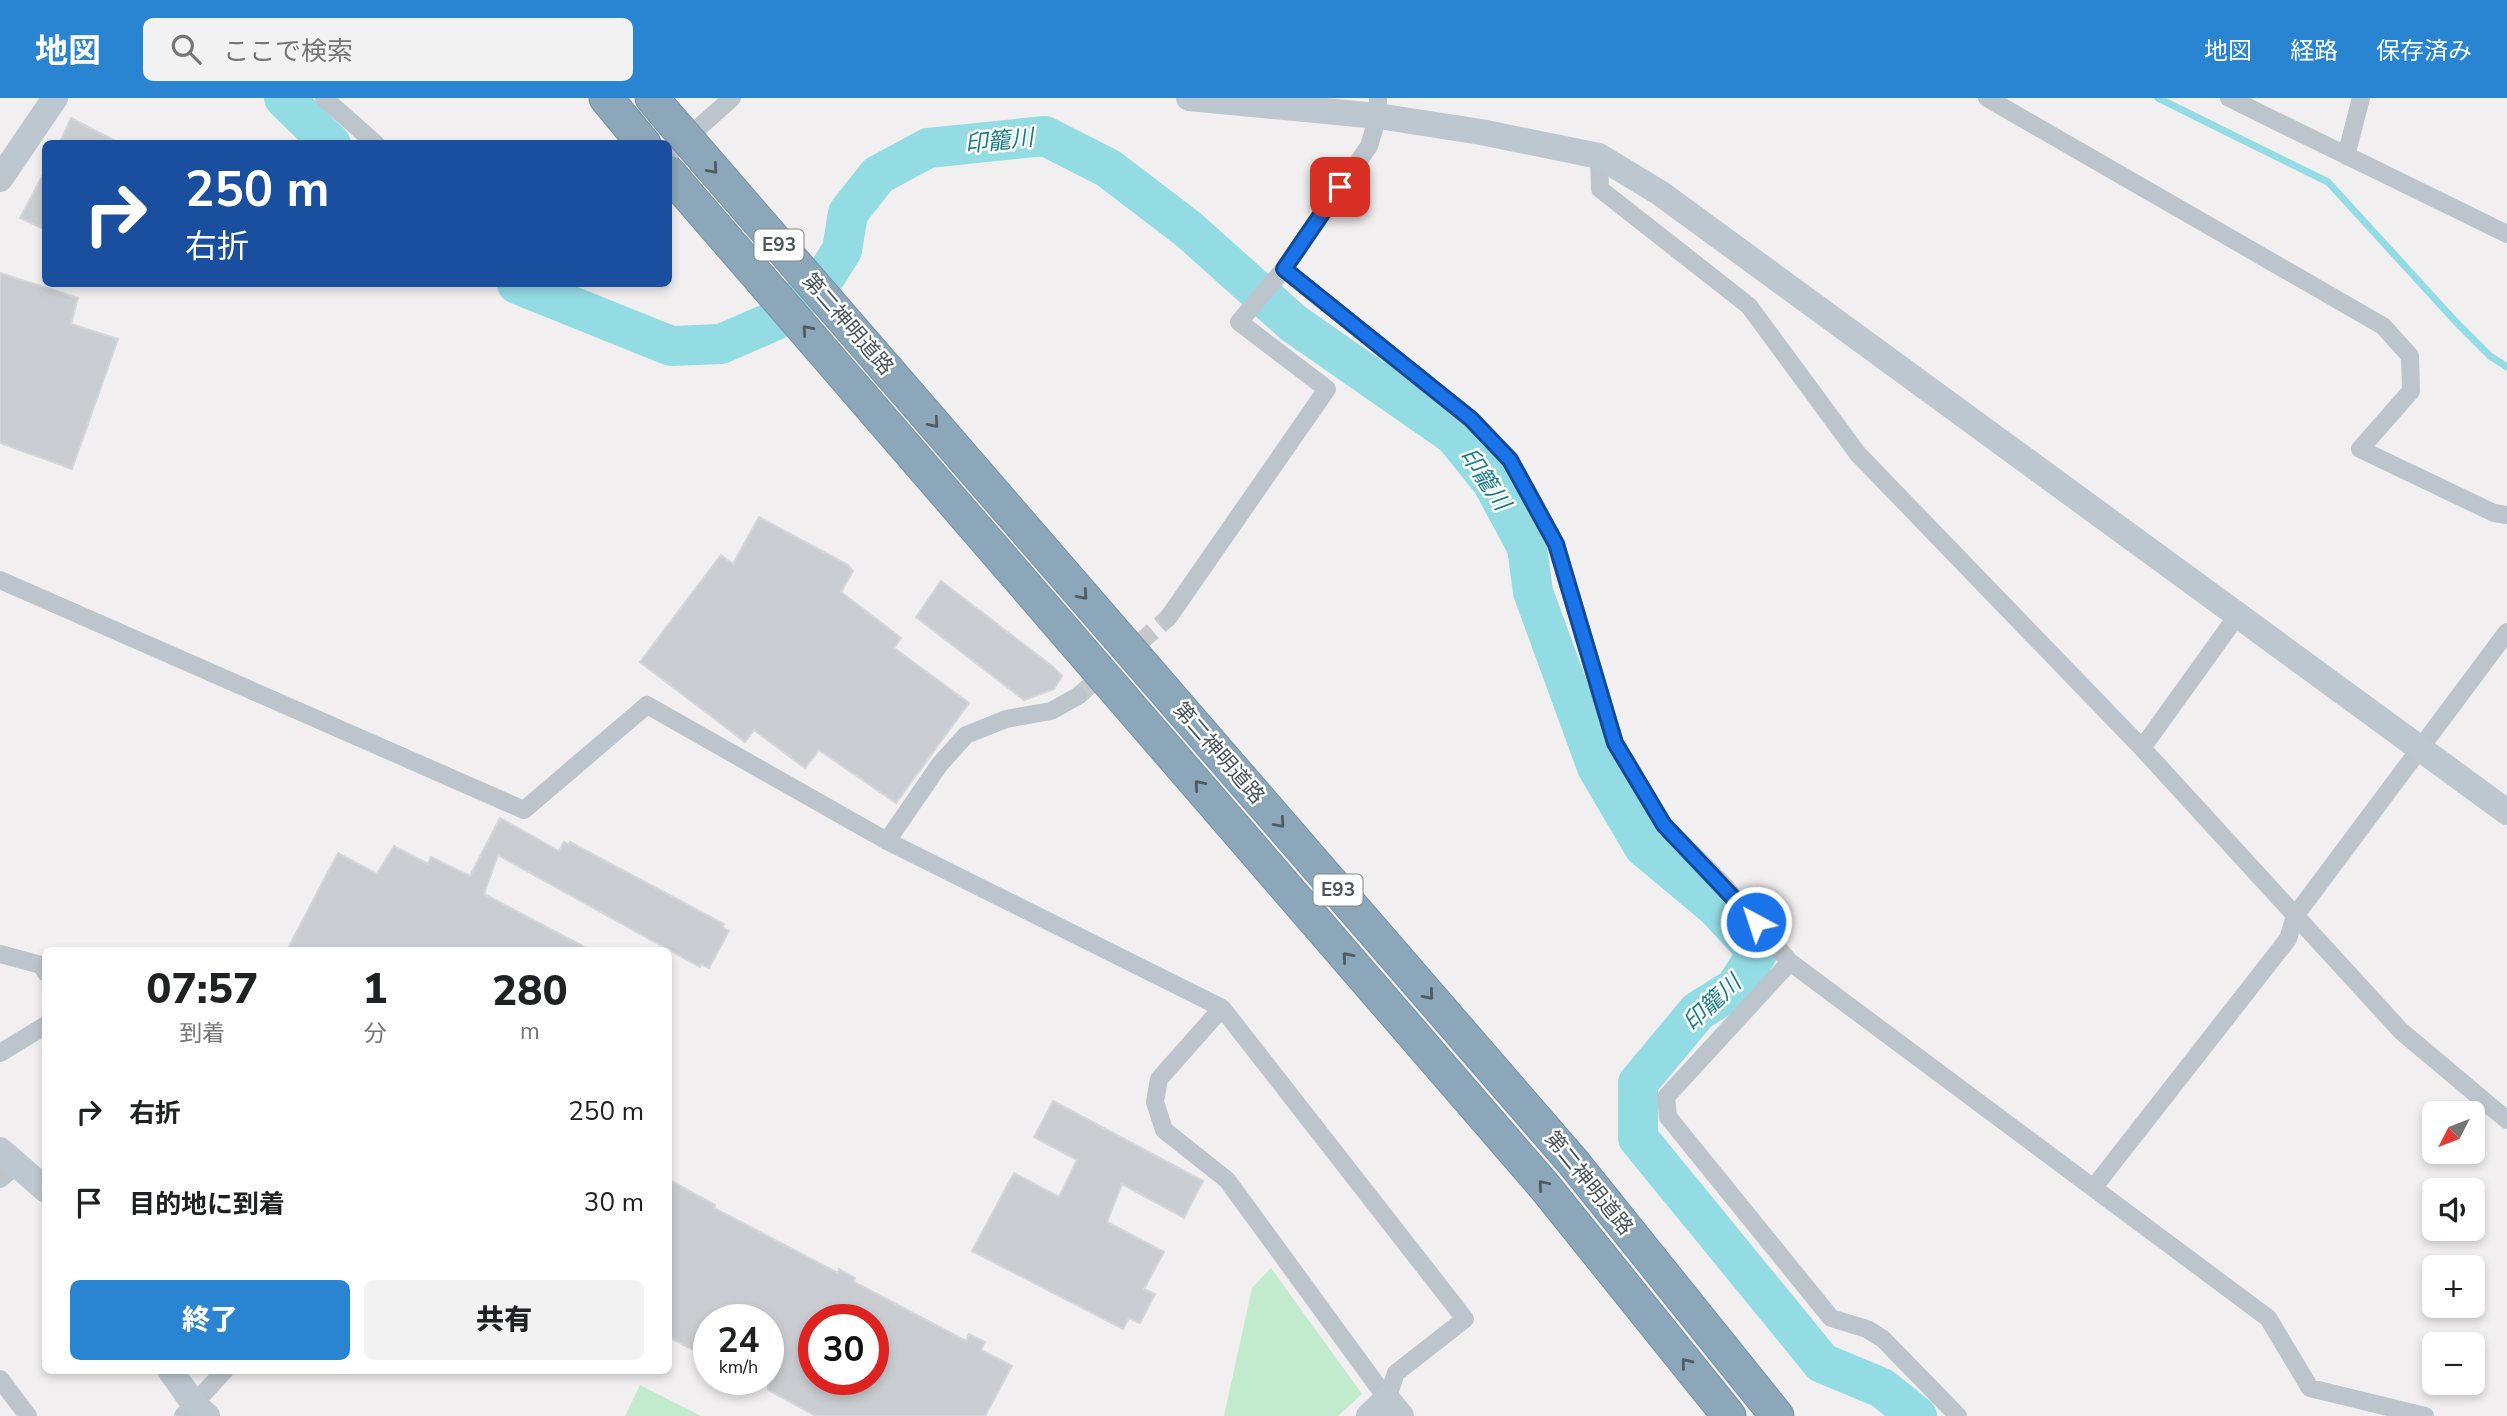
<!DOCTYPE html>
<html lang="ja">
<meta charset="utf-8">
<style>
:root{--surface:#fff;--page:#f2f2f2;--text:#202124;--muted:#757577;--accent:#2985d1}
body{margin:0;font-family:"Nunito Sans","Noto Sans JP",sans-serif;background:var(--page);color:var(--text);height:100vh;display:flex;flex-direction:column;font-size:26px;white-space:nowrap}
*{box-sizing:border-box;margin:0}
p{font-size:23px;color:var(--muted)}
.icon{flex:none;width:38px;height:38px;fill:none;stroke:currentColor;stroke-width:2;stroke-linecap:round;stroke-linejoin:round}
.map{position:relative;flex:1;overflow:hidden}
.panel{position:absolute;left:42px;top:849px;width:630px;height:427px;display:flex;flex-direction:column;background:var(--surface);border-radius:10px;box-shadow:0 4px 10px #0003}
.panel>*{flex:none}
.hud{position:absolute;left:42px;top:42px;width:630px;height:147px;border-radius:10px;box-shadow:0 4px 10px #0003;background:#1a4fa0;color:#fff;overflow:hidden}
.needle{width:46px;rotate:228deg}
.tools{position:absolute;left:2422px;top:1003px;display:grid;gap:14px}
.tools a{display:grid;place-items:center;width:63px;height:63px;border-radius:10px;background:var(--surface);box-shadow:0 4px 10px #0003;font-size:35px}
.speed{position:absolute;left:693px;top:1206px;display:flex;gap:14px;font-size:35px;font-weight:700;text-align:center}
.speed>*{display:grid;place-content:center;width:91px;height:91px;border-radius:50%;background:var(--surface);box-shadow:0 4px 10px #0003;line-height:1}
.speed small{font-size:18px;font-weight:400}
.speed .limit{border:10px solid #d22;background:#fff;color:#111}
.pin{position:absolute;display:grid;place-items:center;width:60px;height:60px;color:#fff;margin:-30px;border-radius:14px;box-shadow:0 4px 10px #0006}
.me{position:absolute;width:77px;margin:-38px;rotate:320deg;stroke-linejoin:round;filter:drop-shadow(0 0 5px #0008)}
.turn{display:flex;align-items:center;gap:24px;height:147px;padding:0 28px;font-size:32px}
.turn .icon{width:91px;height:91px;stroke-width:2.5}
.turn b{display:block;font-size:49px;line-height:60px}
.eta{display:flex;justify-content:space-evenly;align-items:center;height:119px;text-align:center}
.eta b{font-size:42px;font-weight:800;line-height:49px}
.cta{display:flex;gap:14px;margin-top:auto;padding:14px 28px}
.cta a{flex:1;height:80px;border-radius:10px;background:var(--accent);color:#fff;font-size:28px;font-weight:800;line-height:80px;text-align:center}
.cta a+a{background:var(--page);color:var(--text)}
ul{padding:0;list-style:none}
li{display:flex;align-items:center;gap:21px;height:91px;padding:0 28px}
li div{flex:1}
li b{display:block;font-size:26px}
li em{font-style:normal}
header{display:flex;align-items:center;gap:42px;box-sizing:border-box;height:98px;padding:0 35px;background:var(--accent);color:#fff}
header strong{font-size:33px}
nav{display:flex;gap:38px;margin-inline-start:auto;font-size:24px}
.search{width:490px;height:63px;background:var(--page);display:flex;align-items:center;gap:18px;box-sizing:border-box;padding:0 24px;border-radius:10px;color:var(--muted);font-size:26px}
.map>svg:first-child{display:block}
.green{fill:#c2ebcd}
.lines{fill:none;stroke-linecap:round;stroke-linejoin:round}
.stream{stroke:#93dce4;stroke-width:7}
.river{stroke:#93dce4;stroke-width:40}
.building{fill:#c9cdd1;stroke:#d4d6da;stroke-width:2;fill-rule:evenodd}
.street-tunnel{stroke:#c7c8ca;stroke-width:18;stroke-dasharray:18 9;stroke-linecap:butt}
.highway-casing{stroke:#7792a5;stroke-width:35}
.street{stroke:#bcc5cb;stroke-width:18}
.secondary{stroke:#bdc7cf;stroke-width:26}
.highway{stroke:#8ba7b9;stroke-width:33}
.highway-bridge-casing{stroke:#7792a5;stroke-width:35;stroke-linecap:butt}
.highway-bridge{stroke:#8ba7b9;stroke-width:33}
.oneway{stroke:#505c64}
.route-casing{stroke:#114b97;stroke-width:18}
.route{stroke:#1a73e8;stroke-width:12}
.labels{text-anchor:middle;dominant-baseline:central;stroke-width:5;stroke-linejoin:round;paint-order:stroke}
.shield{fill:#fff;stroke:#80878c;stroke-width:2}
.shield-label{font-size:19px;font-weight:bold;fill:#49545b}
.street-label{font-size:21px;fill:#49545b;stroke:#fff}
.water-label{font-size:23px;font-style:italic;fill:#187d89;stroke:#fff}
</style>
<header>
<strong>地図</strong>
<div class="search"><svg class="icon" aria-label="search" viewBox="0 0 24 24"><circle cx="10" cy="10" r="6"/><path d="M15 15l6 6"/></svg>ここで検索</div>
<nav><a>地図</a><a>経路</a><a>保存済み</a></nav>
</header>
<div class="map">
<svg width="2507" height="1318" viewBox="0 0 2507 1318">
<rect width="100%" height="100%" fill="#f1efef"/>
<path class="green" d="M1271,1170L1362,1296L1338,1318H1224L1252,1190Z
M640,1287L701,1318H625Z"/>
<g class="lines">
<path class="stream" d="M2158,0L2328,84L2456,224L2490,258L2507,269"/>
<path class="river" d="M284,0L331,46
M517,186L671,248L721,246L776,222L827,176L842,152L848,115L878,77L928,50L1045,38L1108,70L1188,131L1293,225L1454,337L1492,384L1527,449L1533,494L1597,669L1644,749L1717,810L1758,854L1735,890L1698,913L1638,985V1040L1822,1265L1882,1290L1917,1318"/>
</g>
<path class="building" d="M71,20L121,46H59Z
M46,71V132L20,120Z
M0,175L78,200L71,226L118,241L72,371L0,345Z
M759,419L848,467L853,473L841,494L901,540L894,550L969,605L896,705L819,652L805,670L754,632L745,644L640,564L721,457L733,466Z
M941,483L1052,568L1062,578L1054,591L1024,602L916,519Z
M500,720L559,753L564,744L569,747L570,744L724,826L722,829L729,833L709,870L701,866L700,869L498,757L484,796L590,852H287L338,755L377,776L394,748L428,766L431,759L470,778Z
M1053,1003L1203,1083L1184,1120L1122,1086L1107,1124L1164,1154L1144,1191L1155,1196L1140,1225L1129,1220L1123,1231L972,1153L1014,1075L1059,1099L1077,1062L1034,1039Z
M668,1081L715,1107L714,1110L838,1175L839,1171L855,1180L854,1184L966,1243L969,1236L985,1244L981,1252L1012,1268L985,1318H816L768,1292V1222H709V1260L668,1239ZM814,1222H873V1281H814Z"/>
<g class="lines">
<path class="street-tunnel" d="M1078,598L1168,520"/>
<defs>
<path id="highway" d="M606,0L644,46
M652,0L669,20
M668,74L1545,1089L1729,1318
M889,274L1573,1064L1777,1318"/>
</defs>
<use href="#highway" class="highway-casing"/>
<path class="street" d="M324,0L376,46
M1987,0L2383,228L2410,258L2411,293L2360,351L2494,415L2507,417
M2229,0L2507,136
M668,57L732,0
M1599,58L1600,91L1749,208L1858,356L2142,650L2401,933L2507,1022
M2346,58L2361,0
M1284,171L1471,322L1510,361L1556,446L1615,645L1664,727L1722,785L1790,864L2268,1220L2310,1290L2425,1318
M0,482L524,712L647,607L887,743L1222,910L1465,1221L1396,1275L1387,1301
M1168,520L1327,291L1239,224L1284,171L1369,48L1378,18V0
M2142,650L2237,518
M887,743L940,666L966,637L1006,621L1051,613L1078,598
M0,856L41,867L46,875
M1790,864L1666,999L1668,1019L1831,1220L1867,1231L1883,1241L1958,1318
M1222,910L1159,981L1155,1004L1164,1032L1227,1082L1387,1301
M0,955L46,927
M0,1081L18,1066
M2094,1089L2288,841L2295,818L2507,534
M0,1281L28,1318
M183,1318L225,1272"/>
<path class="secondary" d="M1189,0L1378,18L1481,34L1599,58L1660,95L2507,714
M0,81L55,0
M0,1052L46,1092
M170,1272L194,1306L207,1318
M1369,1318L1387,1301L1401,1318"/>
<use href="#highway" class="highway"/>
<defs>
<path id="highway-bridge" d="M669,20L889,274"/>
</defs>
<use href="#highway-bridge" class="highway-bridge-casing"/>
<use href="#highway-bridge" class="highway-bridge"/>
</g>
<defs><path id="oneway-chevron" d="M-2-3.5L2.5 0L-2 3.5" fill="none" stroke-width="1.6" stroke-linecap="round" stroke-linejoin="round" transform="scale(1.75)"/></defs>
<g class="oneway">
<use href="#oneway-chevron" transform="translate(713 71) rotate(49)"/>
<use href="#oneway-chevron" transform="translate(807 232) rotate(-131)"/>
<use href="#oneway-chevron" transform="translate(934 325) rotate(49)"/>
<use href="#oneway-chevron" transform="translate(1083 497) rotate(49)"/>
<use href="#oneway-chevron" transform="translate(1199 687) rotate(-131)"/>
<use href="#oneway-chevron" transform="translate(1280 725) rotate(49)"/>
<use href="#oneway-chevron" transform="translate(1347 859) rotate(-131)"/>
<use href="#oneway-chevron" transform="translate(1429 897) rotate(49)"/>
<use href="#oneway-chevron" transform="translate(1543 1087) rotate(-130)"/>
<use href="#oneway-chevron" transform="translate(1686 1265) rotate(-129)"/>
</g>
<g class="lines">
<defs>
<path id="route" d="M1340,89L1284,171L1471,321L1510,362L1556,446L1615,645L1664,727L1756,824"/>
</defs>
<use href="#route" class="route-casing"/>
<use href="#route" class="route"/>
</g>
<g class="labels">
<g class="shield">
<rect x="754.5" y="131.5" width="49" height="31" rx="5"/>
<rect x="1313.5" y="776.5" width="49" height="31" rx="5"/>
</g>
<g class="shield-label">
<text x="779" y="147">E93</text>
<text x="1338" y="792">E93</text>
</g>
<g class="street-label">
<text transform="translate(848 226) rotate(49)">第二神明道路</text>
<text transform="translate(1219 655) rotate(49)">第二神明道路</text>
<text transform="translate(1589 1085) rotate(51)">第二神明道路</text>
</g>
<g class="water-label">
<text transform="translate(999 43) rotate(-6)">印籠川</text>
<text transform="translate(1485 381) rotate(56)">印籠川</text>
<text transform="translate(1712 905) rotate(-43)">印籠川</text>
</g>
</g>
</svg>
<div class="tools">
<a><svg class="needle" viewBox="-14 -14 28 28"><path d="M0-13l5 13h-10z" fill="#e53935"/><path d="M0 13l5-13h-10z" fill="#757577"/></svg></a>
<a><svg class="icon" aria-label="sound" viewBox="0 0 24 24"><path d="M4 9h4l5-4v14l-5-4H4zM17 9q2 3 0 6"/></svg></a>
<a>+</a>
<a>−</a>
</div>
<div class="speed"><div>24<small>km/h</small></div><div class="limit">30</div></div>
<div class="pin" style="left:1340px;top:89px;background:#d93025"><svg class="icon" aria-label="arrive" viewBox="0 0 24 24"><path d="M6 21V4h12l-3 4 3 4H6"/></svg></div>
<svg class="me" style="left:1756px;top:824px" viewBox="-20 -20 40 40"><circle r="17" fill="#1a73e8" stroke="#fff" stroke-width="3"/><path d="M0-11L8 9 0 5-8 9z" fill="#fff"/></svg>
<div class="hud">
<div class="turn"><svg class="icon" aria-label="right" viewBox="0 0 24 24"><path d="M7 20v-9h11M14 6l5 5-5 5"/></svg><div><b>250 m</b>右折</div></div>
</div>
<section class="panel">
<div class="eta">
<div><b>07:57</b><p>到着</p></div>
<div><b>1</b><p>分</p></div>
<div><b>280</b><p>m</p></div>
</div>
<ul>
<li><svg class="icon" aria-label="right" viewBox="0 0 24 24"><path d="M7 20v-9h11M14 6l5 5-5 5"/></svg><div><b>右折</b></div><em>250 m</em></li>
<li><svg class="icon" aria-label="arrive" viewBox="0 0 24 24"><path d="M6 21V4h12l-3 4 3 4H6"/></svg><div><b>目的地に到着</b></div><em>30 m</em></li>
</ul>
<div class="cta"><a>終了</a><a>共有</a></div>
</section>
</div>
